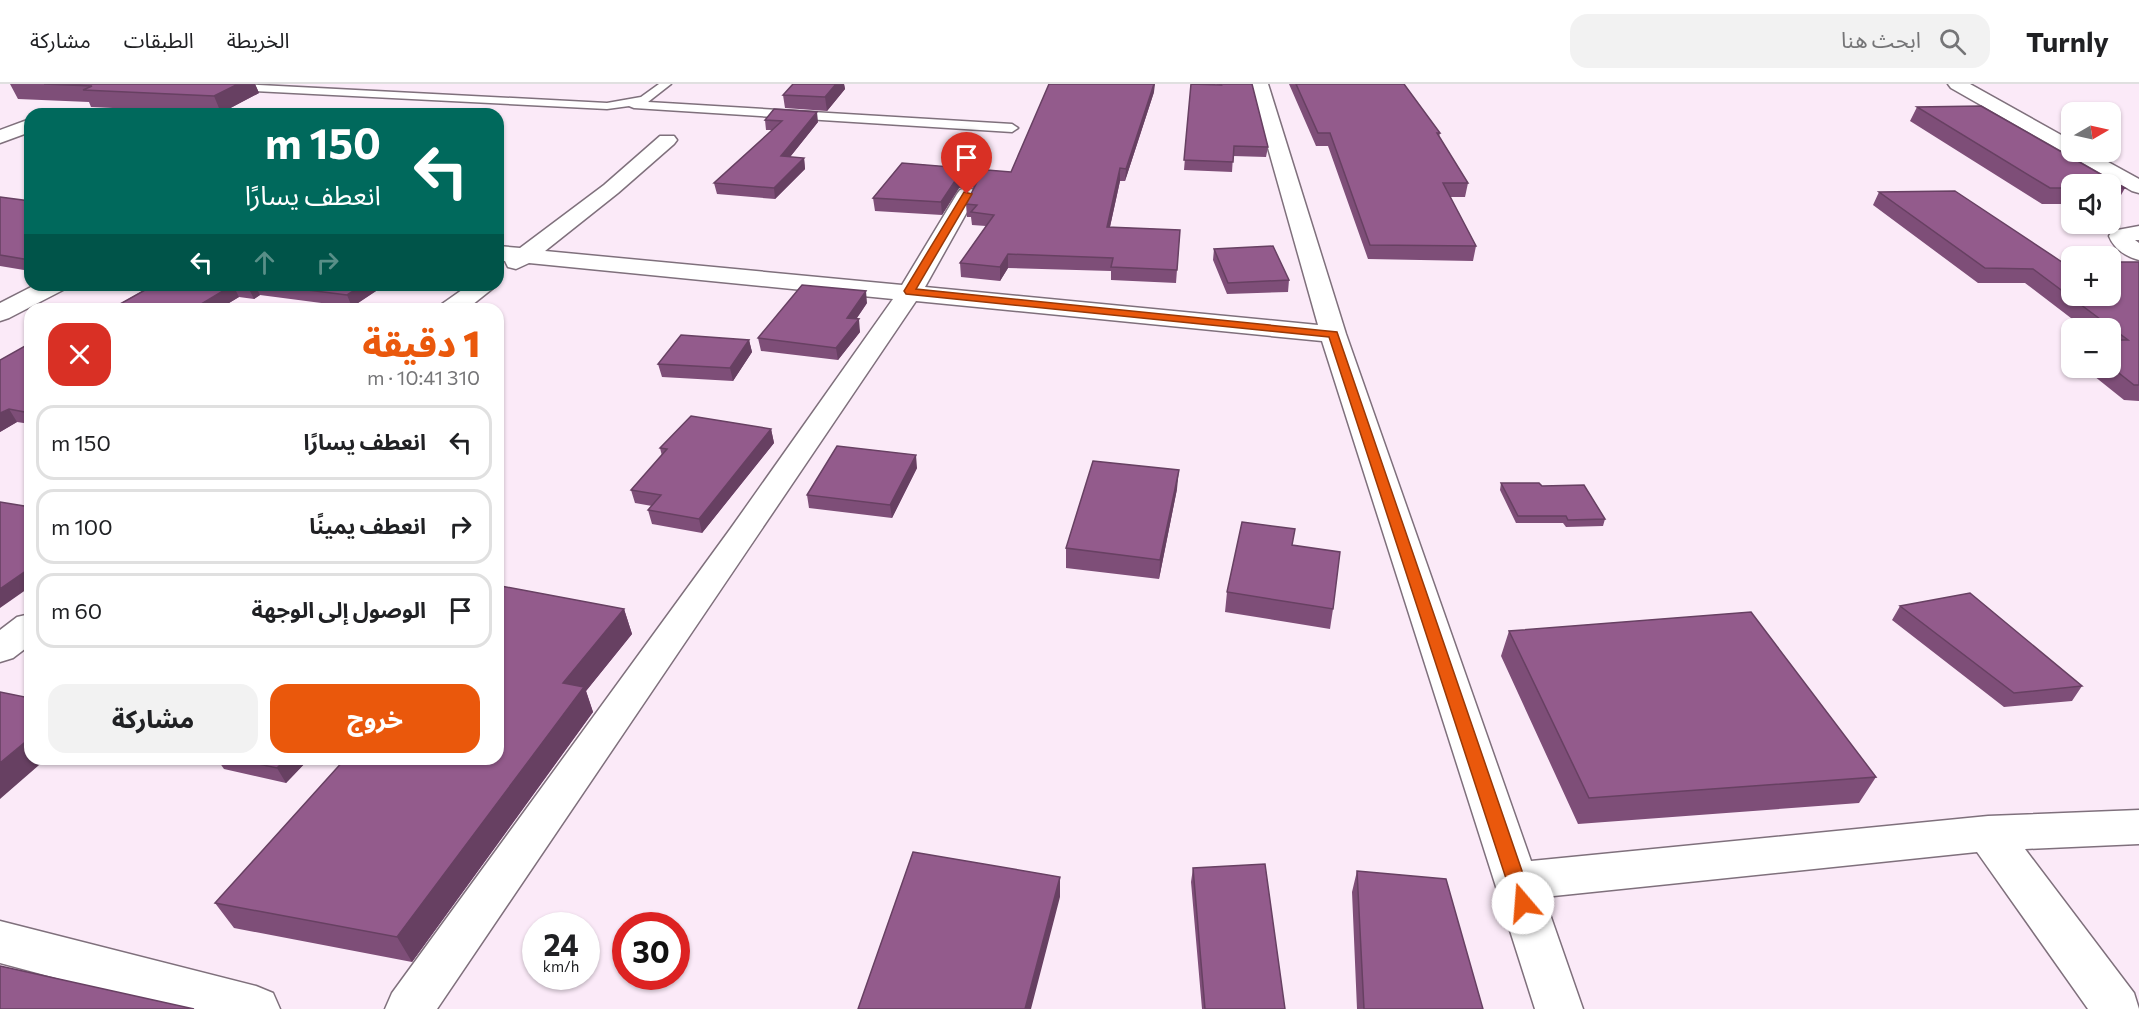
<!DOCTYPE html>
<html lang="ar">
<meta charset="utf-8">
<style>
:root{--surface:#fff;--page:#f2f2f2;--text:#202124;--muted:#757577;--line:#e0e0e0;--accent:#ea580c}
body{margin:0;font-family:Commissioner,"Noto Sans Arabic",sans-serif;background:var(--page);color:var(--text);direction:rtl;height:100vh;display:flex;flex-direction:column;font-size:22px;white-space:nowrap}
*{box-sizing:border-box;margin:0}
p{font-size:20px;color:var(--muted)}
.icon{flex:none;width:33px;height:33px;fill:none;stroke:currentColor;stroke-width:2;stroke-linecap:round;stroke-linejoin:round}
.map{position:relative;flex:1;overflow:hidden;direction:ltr}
.drawer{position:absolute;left:24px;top:219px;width:480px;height:462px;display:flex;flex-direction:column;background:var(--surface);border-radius:18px;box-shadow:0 2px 4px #0004;direction:rtl}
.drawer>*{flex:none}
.banner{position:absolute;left:24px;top:24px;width:480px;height:183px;border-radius:18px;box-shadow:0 2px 4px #0004;direction:rtl;background:#00695c;color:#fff;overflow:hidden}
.needle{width:39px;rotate:81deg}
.buttons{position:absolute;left:2061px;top:18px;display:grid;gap:12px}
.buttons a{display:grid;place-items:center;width:60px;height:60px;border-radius:12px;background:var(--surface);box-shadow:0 2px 4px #0004;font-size:30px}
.speed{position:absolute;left:522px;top:828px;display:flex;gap:12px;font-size:30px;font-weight:700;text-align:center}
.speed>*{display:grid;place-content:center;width:78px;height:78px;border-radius:50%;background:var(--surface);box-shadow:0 2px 4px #0004;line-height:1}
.speed small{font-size:15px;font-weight:400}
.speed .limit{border:9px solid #d22;background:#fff;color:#111}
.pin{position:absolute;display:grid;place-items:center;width:51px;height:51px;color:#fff;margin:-62px -26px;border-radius:50% 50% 50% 0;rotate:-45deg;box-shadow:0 0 6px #0007}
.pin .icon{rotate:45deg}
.me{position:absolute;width:66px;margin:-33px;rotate:342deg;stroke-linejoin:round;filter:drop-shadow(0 0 4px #0008)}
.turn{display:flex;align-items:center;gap:21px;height:126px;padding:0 24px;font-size:27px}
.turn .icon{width:78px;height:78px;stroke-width:2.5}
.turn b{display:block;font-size:42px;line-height:51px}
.lanes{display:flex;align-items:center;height:57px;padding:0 24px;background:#0003;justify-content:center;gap:30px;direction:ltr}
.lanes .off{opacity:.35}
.round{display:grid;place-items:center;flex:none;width:63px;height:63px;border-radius:18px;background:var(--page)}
.overview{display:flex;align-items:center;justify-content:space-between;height:102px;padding:0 24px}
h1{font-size:36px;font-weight:800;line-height:45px;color:var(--accent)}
.button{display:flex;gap:12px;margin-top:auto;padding:12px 24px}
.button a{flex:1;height:69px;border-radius:18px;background:var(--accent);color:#fff;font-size:24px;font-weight:800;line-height:69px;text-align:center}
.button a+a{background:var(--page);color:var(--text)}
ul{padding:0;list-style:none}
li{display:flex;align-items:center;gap:18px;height:75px;margin:0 12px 9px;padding:0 12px;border:3px solid var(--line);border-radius:18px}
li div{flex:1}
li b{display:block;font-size:22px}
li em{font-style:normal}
header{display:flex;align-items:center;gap:36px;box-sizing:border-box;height:84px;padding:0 30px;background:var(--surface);border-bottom:2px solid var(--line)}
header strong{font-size:28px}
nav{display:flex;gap:33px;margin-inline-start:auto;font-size:21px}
.search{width:420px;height:54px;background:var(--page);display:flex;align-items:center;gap:15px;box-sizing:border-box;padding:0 21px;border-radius:18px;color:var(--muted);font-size:22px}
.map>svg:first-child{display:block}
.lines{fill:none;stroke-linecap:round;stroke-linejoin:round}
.lane-casing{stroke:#7f707c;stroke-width:3}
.street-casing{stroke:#7f707c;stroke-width:3}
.highway-casing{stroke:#7f707c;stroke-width:3}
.lane{fill:#fff;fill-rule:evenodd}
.street{fill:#fff;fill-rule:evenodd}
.highway{fill:#fff;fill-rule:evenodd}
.wall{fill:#7e4e78}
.shaded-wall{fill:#674062}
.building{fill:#935b8c;stroke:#674062;stroke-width:1.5}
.route{fill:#ea580c;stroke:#983908;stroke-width:1.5}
</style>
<header>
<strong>Turnly</strong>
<div class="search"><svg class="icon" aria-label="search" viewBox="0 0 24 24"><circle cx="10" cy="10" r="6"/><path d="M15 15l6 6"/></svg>ابحث هنا</div>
<nav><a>الخريطة</a><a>الطبقات</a><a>مشاركة</a></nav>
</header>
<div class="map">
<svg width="2139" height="925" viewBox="0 0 2139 925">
<rect width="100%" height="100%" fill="#fbeaf8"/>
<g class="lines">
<defs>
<path id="lane" d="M171,0H241L607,19L641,13L659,0H671L648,18L1012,40L1018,44L1012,48L634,24L629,22L607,25L176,3Z"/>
<path id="street" d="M1250,0H1268L1346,250L1531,777L1988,732L2139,726V760L2025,765L2134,909L2139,925H2088L1977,768L1544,813L1583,925H1535L1322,257L916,217L437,925H385L392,909L731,444L893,215L529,179L516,185L508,183L505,177L498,176V162L520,164L604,101L660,52H674L677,56L674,60L618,109L545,167L902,201L957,110L960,106L967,104L974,106L977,110L925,203L1318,241Z
M30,35V48L0,59V46Z
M2139,142V156H2135L2139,159V176C2125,172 2114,165 2109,152L2112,147Z
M35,201H66L63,206L9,234L0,237V219Z
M469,201H497L467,225H439L442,220Z
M30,530V561L13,574L0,578V546L17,533Z
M0,837L256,902L273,909L280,925H172L0,879Z"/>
<path id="highway" d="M1948,0H1970L2072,57V68H2090L2139,95V109L2132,107L1951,4Z"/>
</defs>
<use href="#lane" class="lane-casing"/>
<use href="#street" class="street-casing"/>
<use href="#highway" class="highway-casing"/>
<use href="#lane" class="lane"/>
<use href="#street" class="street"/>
<use href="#highway" class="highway"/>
</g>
<path class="wall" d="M10,0H255L259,9L221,29L91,23L89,18L18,15Z
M793,0H844L845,5L827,27L785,24L783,11Z
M1191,0L1217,1L1216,0H1252L1268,63L1266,73L1233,72L1232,88L1184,86Z
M1289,0H1404L1440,49L1439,53L1468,99L1465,113H1450L1476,162L1473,177L1368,175L1328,62H1316Z
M1154,8L1125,97H1120L1110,143L1180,146L1176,199L1111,196V187L1008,184L1000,197L961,193L960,179L986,142L972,141L971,133H967L966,120L974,104L968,102L959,104L942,131L875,127L873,114L902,79L1011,88Z
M1917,23L2125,104L2116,120H2110V100H2072V120H2042L1910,37Z
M765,36L818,38L790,73L804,74L805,85L775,115L717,110L714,99L772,46H766Z
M1879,108L2062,178H2139V317L2124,316L2084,284H2110V244H2084L2025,199H1978L1873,121Z
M0,113L30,117V187L0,182Z
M1214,165L1289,196L1288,208L1227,210L1213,176Z
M130,201H385L352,223L260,211L254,215L239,213L219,225H111L149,203Z
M867,219L856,235L860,248L838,276L761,267L758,254Z
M749,256L752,268L733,297L662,293L658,280Z
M30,263V340L17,338L0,348Z
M2072,265V273L2068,271Z
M771,345L774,359L702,449L652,440L648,426L652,422L635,419L631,406L662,372L660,364Z
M917,384L892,434L809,424L807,411Z
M1501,399L1542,402L1605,435L1603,442L1566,443L1563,439H1516L1500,406Z
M1177,405L1159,495L1066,484V464Z
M1293,461L1333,525L1330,545L1225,528L1227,508Z
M1900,522L2082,602L2072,617L2004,623L1892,536Z
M624,525L632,550L586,607L593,628L412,878L234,844L215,819Z
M1509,547L1876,693L1859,719L1578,740L1501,572Z
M217,675H309L286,699L224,685Z
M1193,784L1285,925H1202L1191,798Z
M1357,787L1483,925H1357L1352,808Z"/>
<path class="shaded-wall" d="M238,0H255L259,9L221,29L214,12Z
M836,0H844L845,5L827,27L825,13Z
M1154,0H1155L1154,8L1125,97L1126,85Z
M817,28L818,38L782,83L781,72Z
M804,74L805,85L775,115L774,104Z
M1120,84V97L1107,156V143Z
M967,89L968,102L959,104L942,131L941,118L959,91Z
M1008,170V184L1000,197V183Z
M233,201L239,213L219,225H193Z
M252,201H255L260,211L254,215L248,203Z
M363,201H385L352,223L347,211Z
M866,207L867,219L849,246L847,234Z
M859,235L860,248L838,276L836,264Z
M749,256L752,268L733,297L730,284Z
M9,325L17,338L0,348V329Z
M771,345L774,359L702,449L699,435Z
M916,371L917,384L892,434L890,421Z
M1179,386L1177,405L1159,495L1160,476Z
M30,484V503L0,524V505Z
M624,525L632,550L586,607L593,628L412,878L397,853L563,599Z
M30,654V675H46L0,715V679Z
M286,675H309L286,699L277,684Z
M1060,793V813L1031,925H1025Z"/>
<path class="building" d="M44,0H238L214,12L83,6L92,2Z
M793,0H836L825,13L783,11Z
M1049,0H1154L1126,85L1120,84L1107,143L1180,146L1177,186L1111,183L1113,174L1008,170L1000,183L960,179L994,131L971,128L977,121L966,120L978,96L974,91L967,89L959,91L941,118L873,114L902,79L1011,88Z
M1191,0L1221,1L1220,0H1252L1268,63L1234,62L1233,78L1184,76Z
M1296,0H1404L1440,49H1437L1468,99H1443L1476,162L1370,161L1330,49H1318Z
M1981,22L2125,104H2110V100H2072V104H2050L1917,23Z
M774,25L817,28L781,72L804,74L774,104L714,99L782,37L765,36Z
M1955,107L2062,178H2072V212H2110V178H2139V301H2134L2110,282V256H2128L2033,185L1985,184L1879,108Z
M0,113L30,117V176L0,171Z
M1273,162L1289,196L1228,199L1214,165Z
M154,201H233L193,225H111Z
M234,201H252L248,203Z
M268,201H363L347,211Z
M802,201L866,207L847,234L859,235L836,264L758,254Z
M681,251L749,256L730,284L658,280Z
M25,262L30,263V329L9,325L0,329V276Z
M691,332L771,345L699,435L648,426L661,411L631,406L667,365L660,364Z
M837,362L916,371L890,421L807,411Z
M1093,377L1179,386L1160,476L1066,464Z
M1501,399H1539L1542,402L1584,401L1605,435L1568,436L1566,432H1518Z
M0,418L30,423V484L0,505Z
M1242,438L1295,445L1292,461L1340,468L1333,525L1227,508Z
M501,502L624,525L563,599L584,603L397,853L215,819L345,675H498V505Z
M1970,509L2082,602L2014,609L1900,522Z
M1751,528L1876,693L1589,714L1509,547Z
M0,608L30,614V654L0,679Z
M235,675H286L277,684Z
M913,768L1060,793L1025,925H858Z
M1265,780L1285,925H1205L1193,784Z
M1357,787L1446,795L1483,925H1364Z
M0,882L194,925H0Z"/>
<path class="route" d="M964,108L972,110L916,205L1337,248L1533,819L1530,824L1523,827L1517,824L1514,819L1329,253L906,210L904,207Z"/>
</svg>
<div class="buttons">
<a><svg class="needle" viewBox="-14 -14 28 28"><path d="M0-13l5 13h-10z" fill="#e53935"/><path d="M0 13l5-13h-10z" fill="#757577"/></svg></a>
<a><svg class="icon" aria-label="sound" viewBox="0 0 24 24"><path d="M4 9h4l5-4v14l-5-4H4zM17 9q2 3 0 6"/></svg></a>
<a>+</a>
<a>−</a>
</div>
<div class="speed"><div>24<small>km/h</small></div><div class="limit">30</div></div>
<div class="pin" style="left:967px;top:110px;background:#d93025"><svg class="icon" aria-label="arrive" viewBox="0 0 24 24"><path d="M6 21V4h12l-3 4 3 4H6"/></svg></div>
<svg class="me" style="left:1523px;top:819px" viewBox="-20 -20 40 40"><circle r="19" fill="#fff"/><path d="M0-13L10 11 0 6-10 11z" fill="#ea580c"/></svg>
<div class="banner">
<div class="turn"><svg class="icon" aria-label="left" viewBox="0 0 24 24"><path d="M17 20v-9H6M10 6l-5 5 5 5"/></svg><div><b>150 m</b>انعطف يسارًا</div></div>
<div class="lanes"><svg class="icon" aria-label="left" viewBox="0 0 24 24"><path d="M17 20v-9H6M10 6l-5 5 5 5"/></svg><svg class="icon off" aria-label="ahead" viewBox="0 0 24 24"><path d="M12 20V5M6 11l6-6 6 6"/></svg><svg class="icon off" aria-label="right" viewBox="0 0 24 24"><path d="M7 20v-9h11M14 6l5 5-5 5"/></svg></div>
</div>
<section class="drawer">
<div class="overview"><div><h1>1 دقيقة</h1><p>310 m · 10:41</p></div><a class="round" style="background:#d93025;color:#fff"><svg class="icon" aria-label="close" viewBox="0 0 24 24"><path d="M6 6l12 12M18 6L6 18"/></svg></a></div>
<ul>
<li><svg class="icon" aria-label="left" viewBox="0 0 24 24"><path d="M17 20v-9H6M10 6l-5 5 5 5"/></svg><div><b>انعطف يسارًا</b></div><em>150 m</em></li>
<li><svg class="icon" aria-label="right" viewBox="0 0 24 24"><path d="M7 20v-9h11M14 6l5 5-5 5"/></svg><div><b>انعطف يمينًا</b></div><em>100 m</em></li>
<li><svg class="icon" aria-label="arrive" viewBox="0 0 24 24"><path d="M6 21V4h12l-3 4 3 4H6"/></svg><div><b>الوصول إلى الوجهة</b></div><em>60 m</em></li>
</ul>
<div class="button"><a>خروج</a><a>مشاركة</a></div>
</section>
</div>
